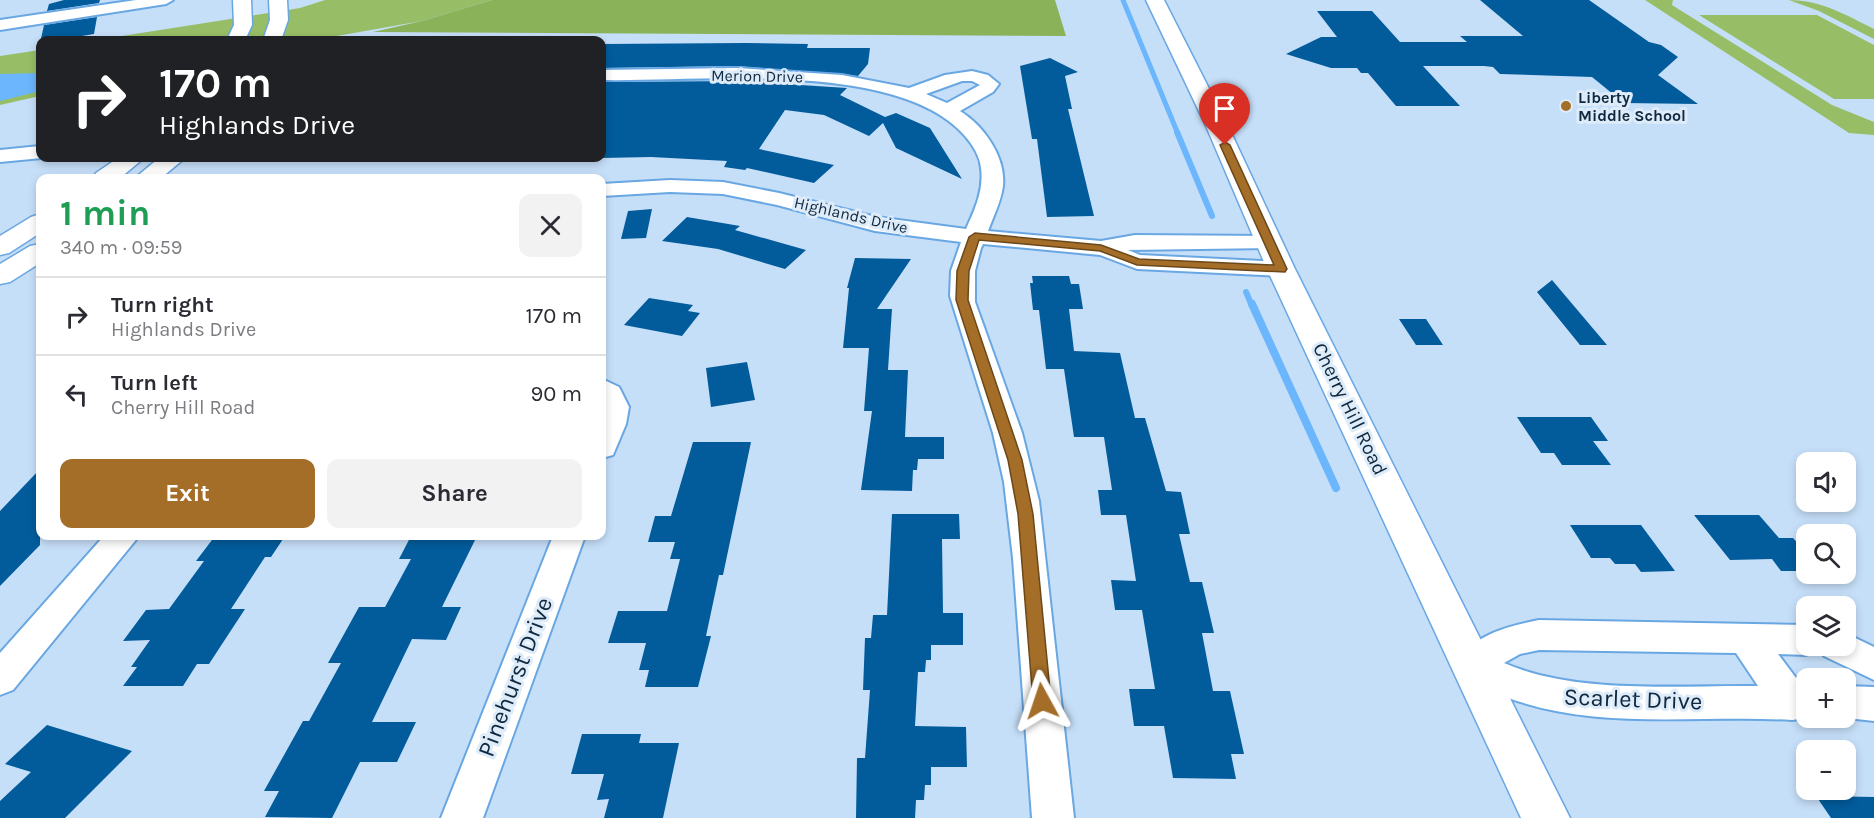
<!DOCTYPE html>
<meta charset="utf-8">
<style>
:root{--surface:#fff;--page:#f2f2f3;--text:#2b2b33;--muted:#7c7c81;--line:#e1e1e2;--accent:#a46e28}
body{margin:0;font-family:Karla,sans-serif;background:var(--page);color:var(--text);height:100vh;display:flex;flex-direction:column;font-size:22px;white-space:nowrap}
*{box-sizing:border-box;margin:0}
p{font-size:20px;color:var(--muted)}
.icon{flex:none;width:33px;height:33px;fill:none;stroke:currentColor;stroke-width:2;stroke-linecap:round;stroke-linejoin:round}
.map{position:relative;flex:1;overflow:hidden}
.panel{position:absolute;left:36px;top:174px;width:570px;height:366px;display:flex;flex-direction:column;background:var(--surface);border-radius:12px;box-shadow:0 3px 9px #0003}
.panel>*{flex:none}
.banner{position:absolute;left:36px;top:36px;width:570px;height:126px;border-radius:12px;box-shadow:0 3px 9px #0003;background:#202124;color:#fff;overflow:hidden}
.tools{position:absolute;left:1796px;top:452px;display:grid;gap:12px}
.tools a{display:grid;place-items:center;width:60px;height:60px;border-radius:12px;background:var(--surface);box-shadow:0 3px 9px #0003;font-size:30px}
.pin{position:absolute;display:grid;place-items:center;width:51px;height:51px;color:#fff;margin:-62px -26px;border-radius:50% 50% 50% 0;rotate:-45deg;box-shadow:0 0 6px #0007}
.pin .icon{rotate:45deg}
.me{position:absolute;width:66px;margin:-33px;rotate:355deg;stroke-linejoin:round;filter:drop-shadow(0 0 4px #0008)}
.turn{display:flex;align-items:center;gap:21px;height:126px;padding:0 24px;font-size:27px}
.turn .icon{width:78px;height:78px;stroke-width:2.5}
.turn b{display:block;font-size:42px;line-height:51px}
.round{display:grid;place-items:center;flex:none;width:63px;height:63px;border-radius:12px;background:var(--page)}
.headline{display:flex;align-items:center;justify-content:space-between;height:102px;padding:0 24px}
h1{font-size:36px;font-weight:700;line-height:45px;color:#1e9e55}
.action{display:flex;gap:12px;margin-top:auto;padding:12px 24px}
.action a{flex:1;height:69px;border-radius:12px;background:var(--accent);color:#fff;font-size:24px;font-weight:700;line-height:69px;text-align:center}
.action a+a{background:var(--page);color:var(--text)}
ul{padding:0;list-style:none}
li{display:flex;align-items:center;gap:18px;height:78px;padding:0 24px;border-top:2px solid var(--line)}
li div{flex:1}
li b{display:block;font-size:22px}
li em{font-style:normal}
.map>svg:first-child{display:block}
.green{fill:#97be67}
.forest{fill:#8ab258}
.water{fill:#6bb6fc}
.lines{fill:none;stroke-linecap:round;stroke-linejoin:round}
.stream-far2{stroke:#6bb6fc;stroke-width:5}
.stream-far1{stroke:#6bb6fc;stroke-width:6}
.stream{stroke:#6bb6fc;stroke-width:8}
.building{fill:#025c9c}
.minor-casing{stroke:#69a7e3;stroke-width:4}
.tertiary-casing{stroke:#69a7e3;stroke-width:3}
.secondary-casing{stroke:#69a7e3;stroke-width:3}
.minor{fill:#fff;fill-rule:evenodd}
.tertiary{fill:#fff;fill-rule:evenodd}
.secondary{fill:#fff;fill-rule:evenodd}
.route{fill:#a46e28;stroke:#6b481a;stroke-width:1.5}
.poi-dot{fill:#a46e28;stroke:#deebf8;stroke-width:2}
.labels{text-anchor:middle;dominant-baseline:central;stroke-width:6;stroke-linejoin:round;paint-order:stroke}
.far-street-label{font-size:16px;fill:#0e2840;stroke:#deebf8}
.far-poi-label{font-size:16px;font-weight:bold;fill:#0e2840;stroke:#deebf8;text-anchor:start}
.street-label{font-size:20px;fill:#0e2840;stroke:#deebf8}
.near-street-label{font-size:24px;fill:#0e2840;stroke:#deebf8}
</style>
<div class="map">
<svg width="1874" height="818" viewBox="0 0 1874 818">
<rect width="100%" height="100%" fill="#c6dff9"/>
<path class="green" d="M325,0H492L422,21L314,40H96L300,8Z
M1645,0H1673L1672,5L1832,105L1874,122V135L1849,133Z
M1789,0C1821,0 1846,15 1874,29V39L1819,11Z
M1699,15H1817L1874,45V99H1834Z
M40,50V96L0,105V56Z"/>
<path class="forest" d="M492,0H1055L1066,36L373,32L422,21Z"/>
<path class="water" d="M40,73V91L0,101V74Z"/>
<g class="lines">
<path class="stream-far2" d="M1123,0L1178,134"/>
<path class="stream-far1" d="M1177,132L1212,216
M1246,292L1252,306"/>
<path class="stream" d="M1252,304L1336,488"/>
</g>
<path class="building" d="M64,0H100L99,3L47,11L49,4Z
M1480,0H1589L1649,42L1661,45L1678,57L1658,75L1698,104L1624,103L1592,77L1500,74L1493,67L1484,66H1423L1460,106H1396L1368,73H1361L1357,68H1331L1286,54L1321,37H1337L1317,11H1372L1400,42H1467L1460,36H1523Z
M97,17L94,34L40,43L44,25Z
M746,43L808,44L807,48H870L868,64L858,76L737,66L602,68V44Z
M1050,58L1078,72L1065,76L1072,109H1068L1094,216L1047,217L1037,139H1032L1020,66Z
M741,81L847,88L840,95L885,117L896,113L930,128L962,179L896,148L883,123L869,136L824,115L785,110L759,149L834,165L814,183L747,168L745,170L724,167L727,161L651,157L602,158V82Z
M652,209L646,238L621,239L628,211Z
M687,217L740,226L735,230L806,250L785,269L718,249L662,241Z
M855,258L911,259L877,309H892L888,370H908L905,437H944V459H918L917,470H913L912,491L861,490L872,411H864L869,348H843L849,288H847Z
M1032,276H1069L1071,284H1079L1083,309H1069L1074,351L1120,353L1135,418H1145L1166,491L1181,492L1190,534H1179L1190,582H1202L1214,633H1202L1213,691H1230L1244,754H1231L1236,779L1173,778L1164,726H1134L1129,689H1155L1142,610H1115L1111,580L1136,581L1126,515H1101L1098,490H1112L1104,437H1074L1064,369H1046L1039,310H1033L1030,283H1033Z
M1552,280L1607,345H1580L1537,292Z
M649,298L693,305L688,311L700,313L682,336L624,325Z
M1399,319H1426L1443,345H1416Z
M747,362L755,400L711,407L706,368Z
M1517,417H1591L1608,441H1593L1611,465H1562L1554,453H1541Z
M693,442H751L723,575H719L706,636H711L698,687H645L649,670H639L646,643H608L618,611H667L680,559H670L675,542H648L655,516H671Z
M40,469V545L0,586V511Z
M892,514H959L960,539H942L943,613H963V645H931V660H926L925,672H918L915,726L966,727L967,767H931V785H925L924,800H916L915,818H856L857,758H865L870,690H863L865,638H871L873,615H887Z
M1694,515H1759L1779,538H1793L1806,552V571H1781L1772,559L1730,560Z
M1570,525H1641L1675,571L1641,572L1635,564H1615L1610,558H1591Z
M215,536H285L271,557H265L231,609H245L209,664H197L183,686H123L137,667H131L150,640L123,641L146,610L169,609L204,561H196Z
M411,536H477L442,607H461L446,640L412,639L372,722H416L397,762H360L332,818L265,817L279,791H264L303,721H309L341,663H328L359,607H385L411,559H399Z
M47,725L132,751L65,818H0V801L31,772L5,764Z
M582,734H641L639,743H679L663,818H604L609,799L597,800L604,774H571Z
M1816,796L1874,797V818H1831Z"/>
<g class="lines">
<defs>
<path id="minor" d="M136,0H173L166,4L0,30V20Z
M737,68L842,75L909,88L945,75L972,71L988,75L999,84L993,92L960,111C984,126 1006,157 1003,186C1001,202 993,217 988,231L1101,241L1135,235L1269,236L1277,238L1280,243L1277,248L1128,250L1140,255L1281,262L1289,264L1293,269L1289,274L1281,276L1137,269L1100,255L983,244L981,248L975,271V302L1022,433L1039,501L1074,818H1032L1013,558L1004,482L993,433L950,296L951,271L961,242L875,231L777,205L723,194L670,192L602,196V184L670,180L723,182L779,193L876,217L966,229C975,209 984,190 981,168C980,157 973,145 965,136C898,59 697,82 602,80V70ZM962,81H972L980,85L947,103L926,94Z
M40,146L42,158L0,162V150Z
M602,379L619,387L629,407L626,424L613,455L602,458Z
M104,536H139L13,690L0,695V653Z
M553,536H585L483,818H441Z
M1539,620L1806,625V645H1845V633L1874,647V680L1824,656L1820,648L1806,655L1778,654L1802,686H1806V717H1813L1792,720C1691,714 1582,734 1487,689C1474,683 1462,680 1455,666C1471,635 1508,626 1539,620ZM1539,650L1736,653L1758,686C1678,685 1577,695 1504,663L1520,654Z
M1845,686L1874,687V721L1838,717H1845Z"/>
<path id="tertiary" d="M233,0H251L252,25L245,40H227L234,25Z
M269,0H287L288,20L281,40H263L270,20Z
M118,158H144L120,178H93L96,173Z
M159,158H185L161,178H135Z
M40,214V233L9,253L0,255V236L31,217Z
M40,244V263L10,282L0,284V264L30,246Z"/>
<path id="secondary" d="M1146,0H1164L1228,126L1295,269L1570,818H1521L1267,269L1206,126Z"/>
</defs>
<use href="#minor" class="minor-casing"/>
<use href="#tertiary" class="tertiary-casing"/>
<use href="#secondary" class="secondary-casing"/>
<use href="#minor" class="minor"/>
<use href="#tertiary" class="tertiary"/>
<use href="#secondary" class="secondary"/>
</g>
<path class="route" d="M1225,142L1230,145L1287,269L1285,272L1137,265L1100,251L979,240L969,271L968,300L1022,460L1033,514L1051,701L1049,707L1042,709L1036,707L1033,701L1018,514L1008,460L956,300L957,271L969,237L975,233L1101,245L1139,259L1274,265L1220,145Z"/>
<circle class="poi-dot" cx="1566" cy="106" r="6"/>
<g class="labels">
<g class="far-street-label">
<text transform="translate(757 76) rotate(1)">Merion Drive</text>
<text transform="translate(851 215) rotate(13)">Highlands Drive</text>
</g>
<g class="far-poi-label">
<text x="1578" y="97">Liberty<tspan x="1578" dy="18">Middle School</tspan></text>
</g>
<g class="street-label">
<text transform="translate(1350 409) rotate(64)">Cherry Hill Road</text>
</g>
<g class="near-street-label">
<text transform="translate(515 677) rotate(-69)">Pinehurst Drive</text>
<text transform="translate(1633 699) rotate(2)">Scarlet Drive</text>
</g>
</g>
</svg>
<div class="tools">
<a><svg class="icon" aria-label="sound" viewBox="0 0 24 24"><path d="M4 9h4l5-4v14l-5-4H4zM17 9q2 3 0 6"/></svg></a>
<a><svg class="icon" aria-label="search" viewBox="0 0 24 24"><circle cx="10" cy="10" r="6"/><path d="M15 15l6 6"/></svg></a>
<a><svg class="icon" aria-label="layers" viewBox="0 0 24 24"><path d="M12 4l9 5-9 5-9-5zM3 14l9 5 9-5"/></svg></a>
<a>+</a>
<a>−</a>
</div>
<div class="pin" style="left:1225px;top:145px;background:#d93025"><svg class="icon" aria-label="arrive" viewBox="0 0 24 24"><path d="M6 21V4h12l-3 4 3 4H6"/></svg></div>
<svg class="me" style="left:1042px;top:701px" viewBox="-20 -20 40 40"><path d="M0-17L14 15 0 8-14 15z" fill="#a46e28" stroke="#fff" stroke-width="4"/></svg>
<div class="banner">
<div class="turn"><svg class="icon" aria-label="right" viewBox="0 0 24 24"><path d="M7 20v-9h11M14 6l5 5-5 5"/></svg><div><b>170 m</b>Highlands Drive</div></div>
</div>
<section class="panel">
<div class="headline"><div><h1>1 min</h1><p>340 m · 09:59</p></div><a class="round"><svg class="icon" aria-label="close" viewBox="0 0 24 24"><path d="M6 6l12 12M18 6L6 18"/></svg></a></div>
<ul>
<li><svg class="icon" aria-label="right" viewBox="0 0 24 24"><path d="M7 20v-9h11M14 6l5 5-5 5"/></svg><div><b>Turn right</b><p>Highlands Drive</p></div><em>170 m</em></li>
<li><svg class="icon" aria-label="left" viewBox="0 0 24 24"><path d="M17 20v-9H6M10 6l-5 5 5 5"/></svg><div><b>Turn left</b><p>Cherry Hill Road</p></div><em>90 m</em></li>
</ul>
<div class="action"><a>Exit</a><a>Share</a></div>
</section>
</div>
